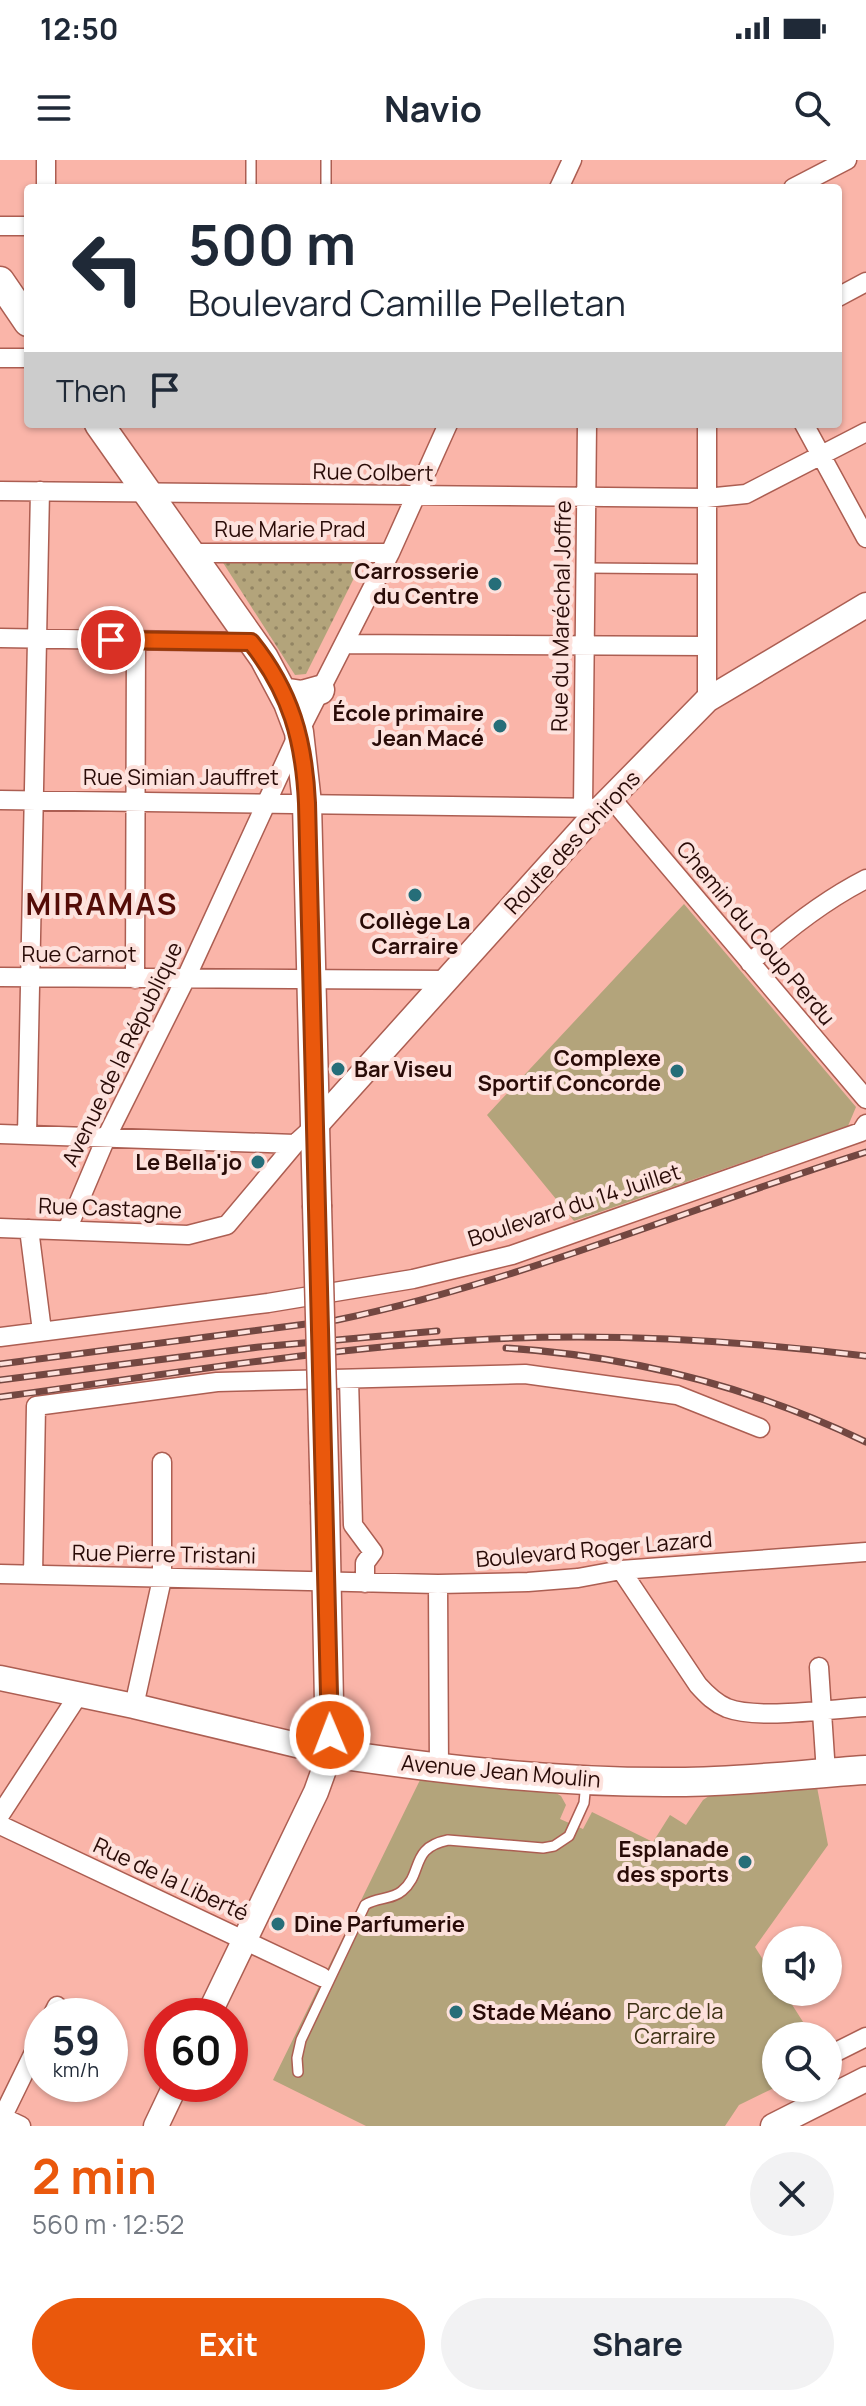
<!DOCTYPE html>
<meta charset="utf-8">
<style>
:root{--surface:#fff;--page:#f2f2f3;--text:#1f2937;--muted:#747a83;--accent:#ea580c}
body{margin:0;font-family:Manrope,sans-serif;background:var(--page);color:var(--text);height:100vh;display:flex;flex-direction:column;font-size:30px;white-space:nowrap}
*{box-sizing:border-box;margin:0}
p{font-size:26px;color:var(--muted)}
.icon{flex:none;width:44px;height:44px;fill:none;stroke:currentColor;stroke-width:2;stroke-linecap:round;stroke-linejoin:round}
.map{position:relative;height:1966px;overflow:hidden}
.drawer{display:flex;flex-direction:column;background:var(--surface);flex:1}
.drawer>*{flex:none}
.hud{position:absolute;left:24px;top:24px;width:818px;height:244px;border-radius:8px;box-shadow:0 2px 6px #0004;background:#fff;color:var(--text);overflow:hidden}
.controls{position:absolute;left:762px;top:1766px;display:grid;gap:16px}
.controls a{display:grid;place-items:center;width:80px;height:80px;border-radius:50%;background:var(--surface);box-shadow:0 2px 6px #0004;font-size:40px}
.speed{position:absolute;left:24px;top:1838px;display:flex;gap:16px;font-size:40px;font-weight:700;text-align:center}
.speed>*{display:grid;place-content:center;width:104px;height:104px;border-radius:50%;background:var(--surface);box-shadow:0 2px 6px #0004;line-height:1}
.speed small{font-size:20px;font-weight:400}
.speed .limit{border:12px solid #d22;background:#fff;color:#111}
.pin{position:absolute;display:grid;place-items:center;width:68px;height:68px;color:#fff;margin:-34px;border:4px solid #fff;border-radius:50%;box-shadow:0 2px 8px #0007}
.me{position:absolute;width:88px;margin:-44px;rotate:359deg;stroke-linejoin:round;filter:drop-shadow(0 0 6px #0008)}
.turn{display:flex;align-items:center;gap:28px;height:168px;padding:0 32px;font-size:36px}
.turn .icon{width:104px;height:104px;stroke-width:2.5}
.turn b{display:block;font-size:56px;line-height:68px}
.then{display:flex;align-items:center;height:76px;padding:0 32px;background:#0003;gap:16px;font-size:30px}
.round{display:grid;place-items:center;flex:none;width:84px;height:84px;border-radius:42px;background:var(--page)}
.summary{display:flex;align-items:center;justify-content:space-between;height:136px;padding:0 32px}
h1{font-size:48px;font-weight:700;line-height:60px;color:var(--accent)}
.button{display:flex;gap:16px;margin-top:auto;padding:16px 32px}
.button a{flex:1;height:92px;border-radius:48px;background:var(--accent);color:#fff;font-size:32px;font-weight:700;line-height:92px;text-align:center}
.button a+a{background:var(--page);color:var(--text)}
.status{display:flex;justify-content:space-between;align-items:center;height:56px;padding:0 40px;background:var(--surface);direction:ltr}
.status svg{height:22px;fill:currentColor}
header{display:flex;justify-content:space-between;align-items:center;height:104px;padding:0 32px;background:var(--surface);font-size:36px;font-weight:700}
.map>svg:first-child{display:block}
.park{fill:#b3a47b}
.garden{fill:url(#garden-dots)}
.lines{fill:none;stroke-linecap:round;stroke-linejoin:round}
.lane-casing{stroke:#ac5e52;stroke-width:12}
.street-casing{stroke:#ac5e52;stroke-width:21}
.secondary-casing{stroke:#ac5e52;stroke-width:27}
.primary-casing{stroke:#ac5e52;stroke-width:31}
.lane{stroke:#fff;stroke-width:9}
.street{stroke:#fff;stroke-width:18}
.secondary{stroke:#fff;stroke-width:24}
.primary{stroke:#fff;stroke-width:28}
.rail-casing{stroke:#734741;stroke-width:7}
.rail{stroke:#fde2dd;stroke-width:4;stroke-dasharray:12;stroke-linecap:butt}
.primary-bridge-casing{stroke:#ac5e52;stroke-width:31;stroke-linecap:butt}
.primary-bridge{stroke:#fff;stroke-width:28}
.route-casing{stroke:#983908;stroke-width:20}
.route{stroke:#ea580c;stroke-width:14}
.poi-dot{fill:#266e79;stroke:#fde2dd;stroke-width:3}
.labels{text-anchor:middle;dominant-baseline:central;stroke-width:8;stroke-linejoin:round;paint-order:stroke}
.street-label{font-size:22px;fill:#290b07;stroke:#fde2dd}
.poi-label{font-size:22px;font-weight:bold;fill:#290b07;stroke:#fde2dd;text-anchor:end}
.park-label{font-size:22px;fill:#3d3214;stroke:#fde2dd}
.district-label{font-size:30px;font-weight:bold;letter-spacing:2px;fill:#540c07;stroke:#fde2dd}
</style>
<div class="status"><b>12:50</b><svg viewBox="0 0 49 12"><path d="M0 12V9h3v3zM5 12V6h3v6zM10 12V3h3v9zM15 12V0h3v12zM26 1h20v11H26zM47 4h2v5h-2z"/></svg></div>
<header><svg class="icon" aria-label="menu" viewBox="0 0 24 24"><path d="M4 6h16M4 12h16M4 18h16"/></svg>Navio<svg class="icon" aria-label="search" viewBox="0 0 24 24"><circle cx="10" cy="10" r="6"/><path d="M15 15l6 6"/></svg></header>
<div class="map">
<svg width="866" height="1966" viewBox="0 0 866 1966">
<defs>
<pattern id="garden-dots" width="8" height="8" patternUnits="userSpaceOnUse" patternTransform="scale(2)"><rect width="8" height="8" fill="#b3a47b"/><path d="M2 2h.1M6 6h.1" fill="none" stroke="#928463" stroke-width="1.8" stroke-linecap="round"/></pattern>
</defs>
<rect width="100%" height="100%" fill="#fab5a9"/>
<path class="park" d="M684,744L856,947L848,966L574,1061L487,955Z
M420,1620L556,1633L561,1636L566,1645L560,1659L583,1669L592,1652L653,1682L670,1655L686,1665L703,1640L709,1636L817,1627L828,1685L755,1787L776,1820V1832H784L812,1876H776V1927L739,1945L725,1966H366L273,1920Z"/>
<path class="garden" d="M220,398L363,400L306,514L295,515Z"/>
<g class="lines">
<defs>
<path id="lane" d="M326,0V28
M251,28V0
M586,408L707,409
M298,1912L297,1898L301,1880L365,1745C376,1737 392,1740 402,1731C424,1713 409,1688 448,1680L543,1688L554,1686L569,1676L584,1643L586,1622"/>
<path id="street" d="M46,0V28
M559,28L572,0
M793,28L847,0
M0,66H28
M838,137L866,122
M0,198H28
M804,264L866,378
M0,331L706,338L746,334L866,272
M190,393H390
M0,478L251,482
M344,484L707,486
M707,540V264
M611,638L866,939
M0,640L601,648
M583,648L587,264
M750,803C786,770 823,741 866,719
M0,817L446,820
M135,819L136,480
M0,974L295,984
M27,975L40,331
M0,1068L188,1075L227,1065L295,984L317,964
M29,1069L42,1171
M67,1070L106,978L186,818L299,572L390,393L448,264
M0,1177L268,1143L413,1119L512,1095L861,972L866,964
M349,1219L353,1365L373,1392L365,1403V1423
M621,1410L698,1525C707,1535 715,1543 727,1548C759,1560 830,1549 866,1547
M0,1414L438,1424L528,1422L578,1418L621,1410L866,1392
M33,1415L36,1246L217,1222L525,1214L677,1235L760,1268
M438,1424L439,1610
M819,1507L826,1613
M134,1546L162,1419V1302
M0,1655L79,1534
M0,1665L322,1817
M52,1856L57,1846
M828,1896L866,1877
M0,1956L21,1966
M0,1962L42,1876"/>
<path id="secondary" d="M317,964L601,648L707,540L866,445
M0,1518L134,1546L330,1593L316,1632L208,1856
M156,1966L176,1924
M773,1966L866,1919"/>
<path id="primary" d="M0,121L28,162
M99,264L264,498L288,543L299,572L307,643L317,1045
M282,532L302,535L320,530
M325,1344L330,1593C445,1610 561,1623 677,1622C740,1622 803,1614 866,1610"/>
</defs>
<use href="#lane" class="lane-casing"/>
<use href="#street" class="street-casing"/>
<use href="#secondary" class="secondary-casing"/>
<use href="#primary" class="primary-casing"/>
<use href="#lane" class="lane"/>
<use href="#street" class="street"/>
<use href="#secondary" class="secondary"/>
<use href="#primary" class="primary"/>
<defs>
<path id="rail" d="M506,1188C632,1196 752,1227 866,1282
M0,1204L337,1160C519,1122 689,1048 866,992
M0,1220L259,1187L437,1171
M0,1237C158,1216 315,1189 474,1180C605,1172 736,1180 866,1196"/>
</defs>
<use href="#rail" class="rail-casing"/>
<use href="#rail" class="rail"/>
<defs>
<path id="primary-bridge" d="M317,1045L325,1344"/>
</defs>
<use href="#primary-bridge" class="primary-bridge-casing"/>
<use href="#primary-bridge" class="primary-bridge"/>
</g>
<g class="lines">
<defs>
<path id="route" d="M111,480L251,482C291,532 304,580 307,643L330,1575"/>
</defs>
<use href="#route" class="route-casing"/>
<use href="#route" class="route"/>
</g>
<g class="poi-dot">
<circle cx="495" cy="424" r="8"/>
<circle cx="500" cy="566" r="8"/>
<circle cx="415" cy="735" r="8"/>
<circle cx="338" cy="909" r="8"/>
<circle cx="677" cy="911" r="8"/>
<circle cx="258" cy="1002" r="8"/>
<circle cx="745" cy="1702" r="8"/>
<circle cx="278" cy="1764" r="8"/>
<circle cx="456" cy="1852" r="8"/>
</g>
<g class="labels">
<g class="street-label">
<text transform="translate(373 312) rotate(1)">Rue Colbert</text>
<text x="290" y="369">Rue Marie Prad</text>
<text transform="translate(561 456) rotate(-89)">Rue du Maréchal Joffre</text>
<text x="181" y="617">Rue Simian Jauffret</text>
<text transform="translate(572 682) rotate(-47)">Route des Chirons</text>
<text transform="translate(756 773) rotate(50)">Chemin du Coup Perdu</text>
<text x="79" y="794">Rue Carnot</text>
<text transform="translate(122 894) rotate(-64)">Avenue de la République</text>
<text transform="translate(574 1045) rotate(-18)">Boulevard du 14 Juillet</text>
<text transform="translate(110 1048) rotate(2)">Rue Castagne</text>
<text transform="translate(594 1389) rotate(-5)">Boulevard Roger Lazard</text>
<text transform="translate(164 1394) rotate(1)">Rue Pierre Tristani</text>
<text transform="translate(501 1611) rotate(5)">Avenue Jean Moulin</text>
<text transform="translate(171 1719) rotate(25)">Rue de la Liberté</text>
</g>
<g class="poi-label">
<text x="479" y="411">Carrosserie<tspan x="479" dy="25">du Centre</tspan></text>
<text x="484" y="553">École primaire<tspan x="484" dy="25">Jean Macé</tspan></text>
<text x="415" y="761" text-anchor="middle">Collège La<tspan x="415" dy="25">Carraire</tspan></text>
<text x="661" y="898">Complexe<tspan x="661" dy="25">Sportif Concorde</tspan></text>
<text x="354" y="909" text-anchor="start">Bar Viseu</text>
<text x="242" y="1002">Le Bella'jo</text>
<text x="729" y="1689">Esplanade<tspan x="729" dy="25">des sports</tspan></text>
<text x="294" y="1764" text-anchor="start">Dine Parfumerie</text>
<text x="472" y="1852" text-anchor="start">Stade Méano</text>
</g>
<g class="park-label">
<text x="675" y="1851">Parc de la<tspan x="675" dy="25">Carraire</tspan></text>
</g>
<g class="district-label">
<text x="102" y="743">MIRAMAS</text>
</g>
</g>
</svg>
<div class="controls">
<a><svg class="icon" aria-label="sound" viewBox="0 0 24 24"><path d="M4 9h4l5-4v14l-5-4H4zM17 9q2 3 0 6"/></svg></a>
<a><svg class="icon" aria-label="search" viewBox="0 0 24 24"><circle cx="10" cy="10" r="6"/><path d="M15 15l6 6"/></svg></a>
</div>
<div class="speed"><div>59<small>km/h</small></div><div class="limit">60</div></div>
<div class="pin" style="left:111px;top:480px;background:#d93025"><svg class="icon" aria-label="arrive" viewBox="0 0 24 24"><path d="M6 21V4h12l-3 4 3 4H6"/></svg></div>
<svg class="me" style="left:330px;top:1575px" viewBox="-20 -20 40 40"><circle r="17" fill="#ea580c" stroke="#fff" stroke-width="3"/><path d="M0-11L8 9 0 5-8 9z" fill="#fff"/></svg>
<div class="hud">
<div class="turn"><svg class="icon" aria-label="left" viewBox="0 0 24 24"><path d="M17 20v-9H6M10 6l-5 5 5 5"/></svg><div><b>500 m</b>Boulevard Camille Pelletan</div></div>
<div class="then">Then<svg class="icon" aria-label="arrive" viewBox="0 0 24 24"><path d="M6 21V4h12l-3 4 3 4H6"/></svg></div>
</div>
</div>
<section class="drawer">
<div class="summary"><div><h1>2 min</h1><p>560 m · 12:52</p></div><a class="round"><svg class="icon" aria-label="close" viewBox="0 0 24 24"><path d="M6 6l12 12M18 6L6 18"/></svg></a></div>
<div class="button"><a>Exit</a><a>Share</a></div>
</section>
